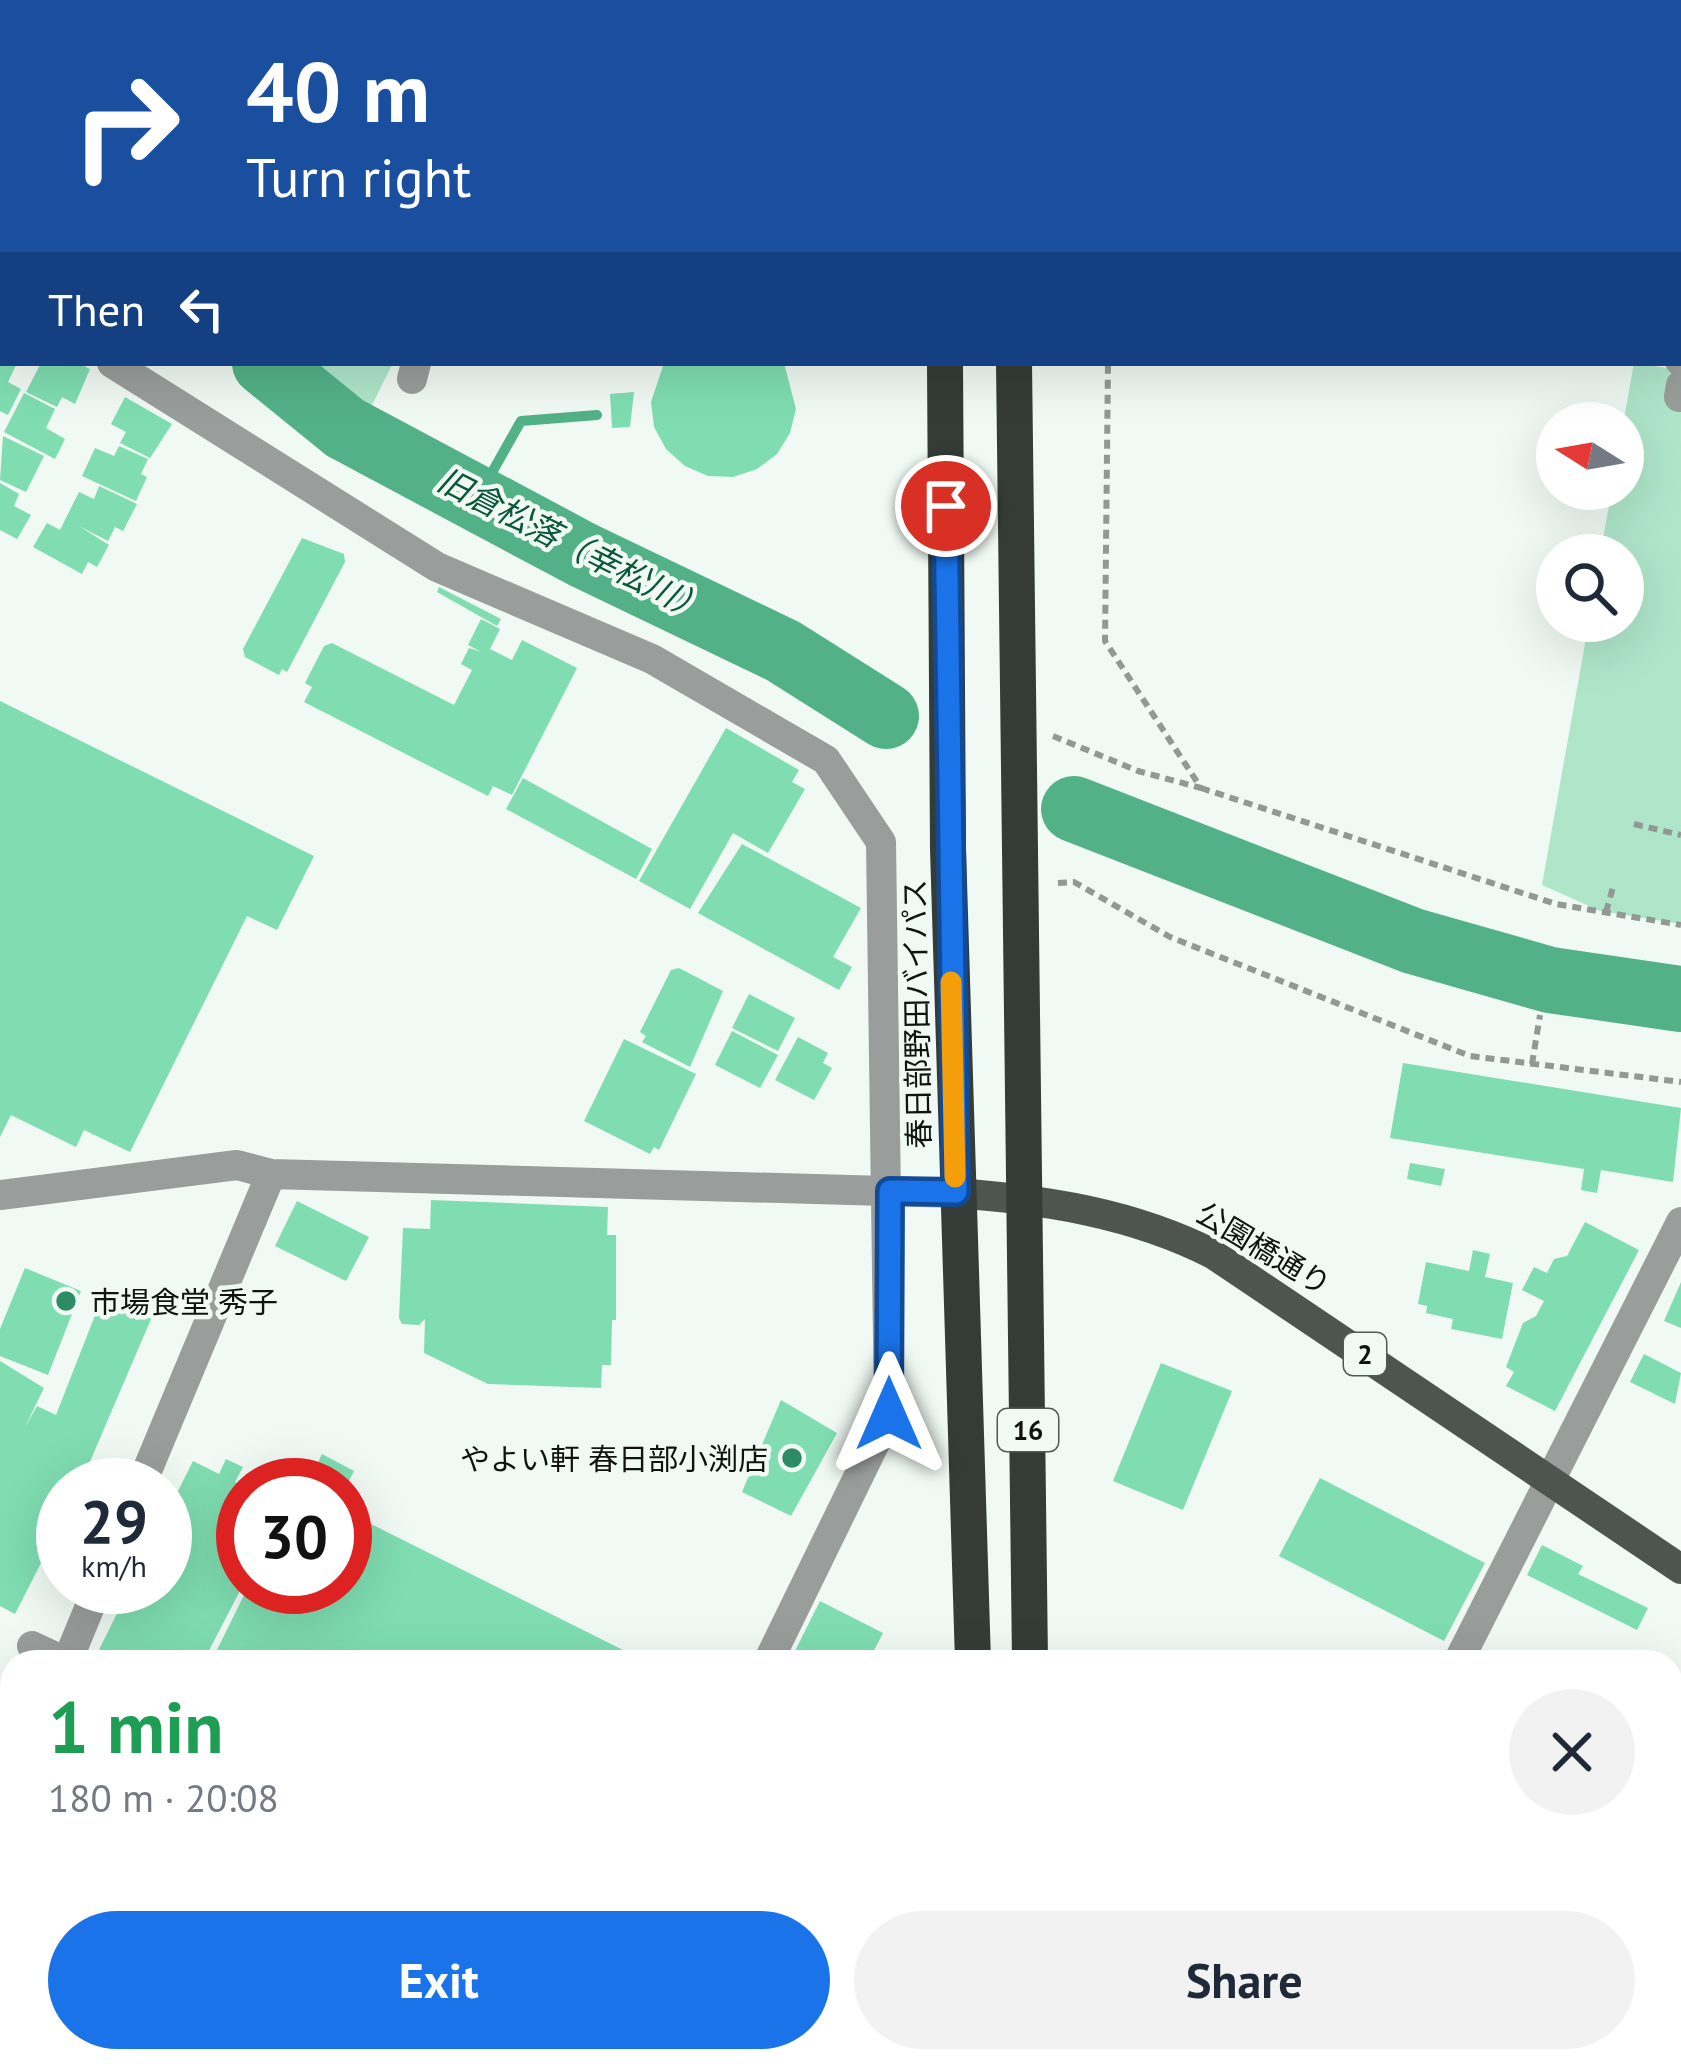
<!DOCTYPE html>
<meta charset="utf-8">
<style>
:root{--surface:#fff;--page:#f2f2f3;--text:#1f2937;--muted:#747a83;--accent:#1a73e8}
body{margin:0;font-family:"PT Sans","Noto Sans JP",sans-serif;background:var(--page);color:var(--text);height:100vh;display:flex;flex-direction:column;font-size:45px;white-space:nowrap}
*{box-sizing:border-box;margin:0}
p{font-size:39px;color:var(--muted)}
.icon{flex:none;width:66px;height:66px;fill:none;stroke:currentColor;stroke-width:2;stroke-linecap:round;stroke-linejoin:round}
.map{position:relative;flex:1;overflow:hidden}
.details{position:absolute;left:0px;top:1650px;width:1683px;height:423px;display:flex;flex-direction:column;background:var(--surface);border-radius:36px 36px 0 0;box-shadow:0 12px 48px #0002}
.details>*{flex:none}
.top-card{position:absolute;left:0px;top:0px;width:1683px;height:366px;box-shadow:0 12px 48px #0002;background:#1a4fa0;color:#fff;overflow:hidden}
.needle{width:78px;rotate:281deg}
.controls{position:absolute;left:1536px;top:402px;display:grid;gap:24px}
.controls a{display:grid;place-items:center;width:108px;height:108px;border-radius:50%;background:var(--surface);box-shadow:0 12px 48px #0002;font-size:60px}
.speed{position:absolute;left:36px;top:1458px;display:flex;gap:24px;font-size:60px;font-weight:700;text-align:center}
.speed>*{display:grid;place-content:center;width:156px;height:156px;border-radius:50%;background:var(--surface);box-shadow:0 12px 48px #0002;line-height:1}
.speed small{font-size:30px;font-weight:400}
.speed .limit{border:18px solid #d22;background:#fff;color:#111}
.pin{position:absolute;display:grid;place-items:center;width:102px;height:102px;color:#fff;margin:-51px;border:6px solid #fff;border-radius:50%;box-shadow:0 3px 12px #0007}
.me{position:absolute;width:132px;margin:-66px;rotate:0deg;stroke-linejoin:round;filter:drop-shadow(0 0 9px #0008)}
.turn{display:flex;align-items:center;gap:42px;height:252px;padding:0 48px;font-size:54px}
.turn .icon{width:156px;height:156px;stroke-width:2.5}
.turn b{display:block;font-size:84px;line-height:102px}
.then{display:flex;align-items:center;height:114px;padding:0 48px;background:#0003;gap:24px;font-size:45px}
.round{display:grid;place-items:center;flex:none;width:126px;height:126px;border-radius:63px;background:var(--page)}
.headline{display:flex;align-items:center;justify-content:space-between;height:204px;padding:0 48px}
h1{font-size:72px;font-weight:800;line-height:90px;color:#1e9e55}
.cta{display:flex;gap:24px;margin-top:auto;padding:24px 48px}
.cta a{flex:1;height:138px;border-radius:72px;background:var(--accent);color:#fff;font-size:48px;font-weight:800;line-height:138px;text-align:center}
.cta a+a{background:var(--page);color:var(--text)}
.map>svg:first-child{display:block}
.green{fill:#afe6ca}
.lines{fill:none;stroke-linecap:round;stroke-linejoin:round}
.stream{stroke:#53b187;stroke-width:10}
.river{stroke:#53b187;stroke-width:66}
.building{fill:#7fddb1}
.path{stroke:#929995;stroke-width:6;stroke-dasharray:9 6;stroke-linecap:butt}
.minor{stroke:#999d9b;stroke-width:30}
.major{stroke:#4e5551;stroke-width:30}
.highway{stroke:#353c38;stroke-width:36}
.route-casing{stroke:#114b97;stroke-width:30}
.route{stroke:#1a73e8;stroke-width:21}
.slow{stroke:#f59e0b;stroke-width:21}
.poi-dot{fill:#2b8c65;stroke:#f0f9f4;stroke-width:4.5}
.labels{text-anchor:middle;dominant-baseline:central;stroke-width:9;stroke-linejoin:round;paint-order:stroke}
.shield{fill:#f0f9f4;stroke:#535855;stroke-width:3}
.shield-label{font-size:27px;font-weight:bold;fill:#101311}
.street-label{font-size:30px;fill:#101311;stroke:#f0f9f4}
.poi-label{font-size:30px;fill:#101311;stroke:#f0f9f4;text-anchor:start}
.water-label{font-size:33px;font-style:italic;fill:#0b573b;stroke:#f0f9f4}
</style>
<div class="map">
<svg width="1681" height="2071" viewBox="0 0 1681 2071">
<rect width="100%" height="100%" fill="#f0f9f4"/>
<path class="green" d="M306,363H393L367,415Z
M1634,363L1681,370V924L1600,911L1542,885L1589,621H1623V555H1600L1612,489H1623V424Z"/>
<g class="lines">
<path class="stream" d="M477,499L521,421L597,415"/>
<path class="river" d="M0,201L3,203
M265,363L345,428L583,555L783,651L886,716
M1074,809L1413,941L1550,980L1681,999"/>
</g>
<path class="building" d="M0,363H17L8,382L21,389L8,415L0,411Z
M41,363H78L90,369L75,404L62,397L57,407L26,392Z
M664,363H784L796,409L790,433L777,454L757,469L733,477L708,476L685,466L666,449L654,427L651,402Z
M634,392L630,427L612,428L610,394Z
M24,393L55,409L46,428L65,439L55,459L4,432Z
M125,397L172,424L150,458L120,443L126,432L111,424Z
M3,436L44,456L26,492L0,480Z
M119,446L148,459L141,474L147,477L136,501L82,476L95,448L114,456Z
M0,483L19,494L14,506L31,515L17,539L0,530Z
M99,486L137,504L123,531L115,527L108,541L79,526L109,545L97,567L88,562L82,574L33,547L47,523L60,530L79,492L94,499Z
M302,538L344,554L345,562L287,672L282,669L279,675L245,657L243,649Z
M439,587L501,619L497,626L437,592Z
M481,619L500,629L490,649L512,660L522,640L577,668L512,795L493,786L488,796L304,702L312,687L305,683L324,646L332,643L454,705L472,670L461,664L469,648L481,652L468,645Z
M0,701L314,856L277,930L247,916L130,1152L84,1130L76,1147L11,1115L0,1137Z
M726,728L799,770L792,782L805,789L768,853L733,833L690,909L639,881Z
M523,778L652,849L636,879L506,809Z
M742,844L861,908L833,957L852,967L839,990L698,913Z
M679,968L723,991L690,1067L642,1042L646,1036L640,1032L671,970Z
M749,994L795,1018L778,1051L732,1028Z
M732,1031L778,1055L760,1088L715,1065Z
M798,1037L828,1053L823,1063L832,1068L814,1100L775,1080Z
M624,1039L696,1074L659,1150L654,1147L650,1154L584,1121Z
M1403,1063L1681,1108L1673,1182L1601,1170L1597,1193L1581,1190L1584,1169L1390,1138Z
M1410,1163L1445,1169L1441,1186L1407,1179Z
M431,1200L608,1207L607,1235H616V1320H612L611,1365H602L601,1388L488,1384L424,1353L425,1319L419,1325L402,1324L399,1318L403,1228L430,1229Z
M297,1201L369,1237L346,1281L275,1246Z
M1585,1222L1639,1250L1555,1411L1506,1386L1514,1372L1506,1367L1523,1323L1536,1316L1544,1301L1522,1290L1534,1267L1547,1273L1554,1259L1567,1256Z
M1473,1250L1490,1254L1485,1277L1513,1283L1502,1339L1451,1329L1453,1319L1426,1313L1427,1306L1418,1304L1426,1262L1469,1271Z
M25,1268L81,1291L48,1375L0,1356V1329Z
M1681,1282V1328L1664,1321Z
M101,1300L149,1312L151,1319L80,1485H63V1520L15,1614L0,1606V1361L44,1388L25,1427L37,1406L56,1415Z
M1644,1354L1681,1373L1675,1404L1630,1382Z
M1161,1363L1232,1391L1183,1510L1113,1481Z
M781,1400L837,1433L791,1516L742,1492Z
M322,1454L354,1471L347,1485H307Z
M226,1459L243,1467L235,1482L243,1486V1585L203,1662H113L97,1654L130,1587H165V1517L193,1461L219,1474Z
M1320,1478L1485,1563L1444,1641L1279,1556Z
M345,1511L647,1662H211L248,1587H345Z
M1542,1545L1583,1566L1578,1574L1648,1608L1637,1630L1527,1575Z
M820,1601L883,1633L868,1662H807L793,1655Z
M1681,2020V2050L1670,2071H1655L1660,2061H1671V2040Z
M20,2061H137L132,2071H40Z
M144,2061H183L201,2071H139Z
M358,2061H463L458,2071H379Z
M674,2061H714L735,2071H684L686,2067Z
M1300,2061H1340L1336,2071H1301L1296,2069Z
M1354,2061H1386L1397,2067L1395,2071H1349Z"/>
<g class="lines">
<path class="path" d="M1127,3V0
M1053,736L1138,771L1201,788L1105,641L1108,363
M1201,788L1556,904L1681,925
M1634,824L1681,835
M1058,883L1074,882L1170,937L1470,1056L1681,1082
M1606,912L1613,887
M1532,1064L1540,1015"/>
<path class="minor" d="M525,3L526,0
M0,126L3,127
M0,297L3,298
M1680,361H1681
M112,363L437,567L652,659L826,760L881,842L889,1414L768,1662
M412,379L416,363
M1679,397L1681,385
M0,1195L237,1165L271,1174
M141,1485L271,1174L956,1193
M32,1646L66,1662
M67,1662L98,1587
M1458,1662L1681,1222
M0,1717L12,1722
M0,1822L12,1794
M1671,1881L1681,1886
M0,1936L12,1942
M1671,1997L1681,1976
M262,2061L283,2071
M591,2061L610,2071
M1255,2071L1260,2061
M1636,2071L1640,2061"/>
<path class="major" d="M956,1193C1046,1200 1132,1213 1213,1254L1681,1569"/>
<path class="highway" d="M969,3L970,0
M1033,3V0
M945,363L948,849L973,1662
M1014,363L1030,1662
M986,2061V2071
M1042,2061L1043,2071"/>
</g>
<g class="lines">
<defs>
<path id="route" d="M889,1414L890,1191L956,1192L946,506"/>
</defs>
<use href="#route" class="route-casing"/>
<use href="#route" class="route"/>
<path class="slow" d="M951,982L955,1177"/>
</g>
<g class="poi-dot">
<circle cx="66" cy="1301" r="12"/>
<circle cx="792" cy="1458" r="12"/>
</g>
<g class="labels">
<g class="shield">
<rect x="1344" y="1333" width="42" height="42" rx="9"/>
<rect x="998" y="1409" width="60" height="42" rx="9"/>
</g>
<g class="shield-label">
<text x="1365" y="1354">2</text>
<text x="1028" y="1430">16</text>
</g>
<g class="street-label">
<text transform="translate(916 1014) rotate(-91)">春日部野田バイパス</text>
<text transform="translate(1264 1248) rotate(31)">公園橋通り</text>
</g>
<g class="poi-label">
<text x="90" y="1301">市場食堂 秀子</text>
<text x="768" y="1458" text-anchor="end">やよい軒 春日部小渕店</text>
</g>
<g class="water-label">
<text transform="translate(573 544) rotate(27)">旧倉松落（幸松川）</text>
</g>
</g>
</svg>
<div class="controls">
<a><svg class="needle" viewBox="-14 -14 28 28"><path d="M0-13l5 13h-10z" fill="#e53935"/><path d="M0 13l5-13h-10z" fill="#747a83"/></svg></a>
<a><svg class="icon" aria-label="search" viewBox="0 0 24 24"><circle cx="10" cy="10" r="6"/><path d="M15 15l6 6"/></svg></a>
</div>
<div class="speed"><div>29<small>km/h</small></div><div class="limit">30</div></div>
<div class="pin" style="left:946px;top:506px;background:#d93025"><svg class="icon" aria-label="arrive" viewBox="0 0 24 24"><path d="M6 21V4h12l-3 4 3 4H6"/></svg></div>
<svg class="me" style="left:889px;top:1414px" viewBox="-20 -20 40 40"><path d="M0-17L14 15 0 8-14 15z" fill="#1a73e8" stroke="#fff" stroke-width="4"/></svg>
<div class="top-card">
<div class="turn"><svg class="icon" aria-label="right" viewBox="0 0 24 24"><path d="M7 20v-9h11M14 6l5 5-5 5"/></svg><div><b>40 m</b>Turn right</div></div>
<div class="then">Then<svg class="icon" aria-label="left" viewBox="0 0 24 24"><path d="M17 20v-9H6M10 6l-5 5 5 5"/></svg></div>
</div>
<section class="details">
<div class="headline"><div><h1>1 min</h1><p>180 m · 20:08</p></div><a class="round"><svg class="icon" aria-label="close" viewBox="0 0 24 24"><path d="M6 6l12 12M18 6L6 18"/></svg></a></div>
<div class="cta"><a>Exit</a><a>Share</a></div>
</section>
</div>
